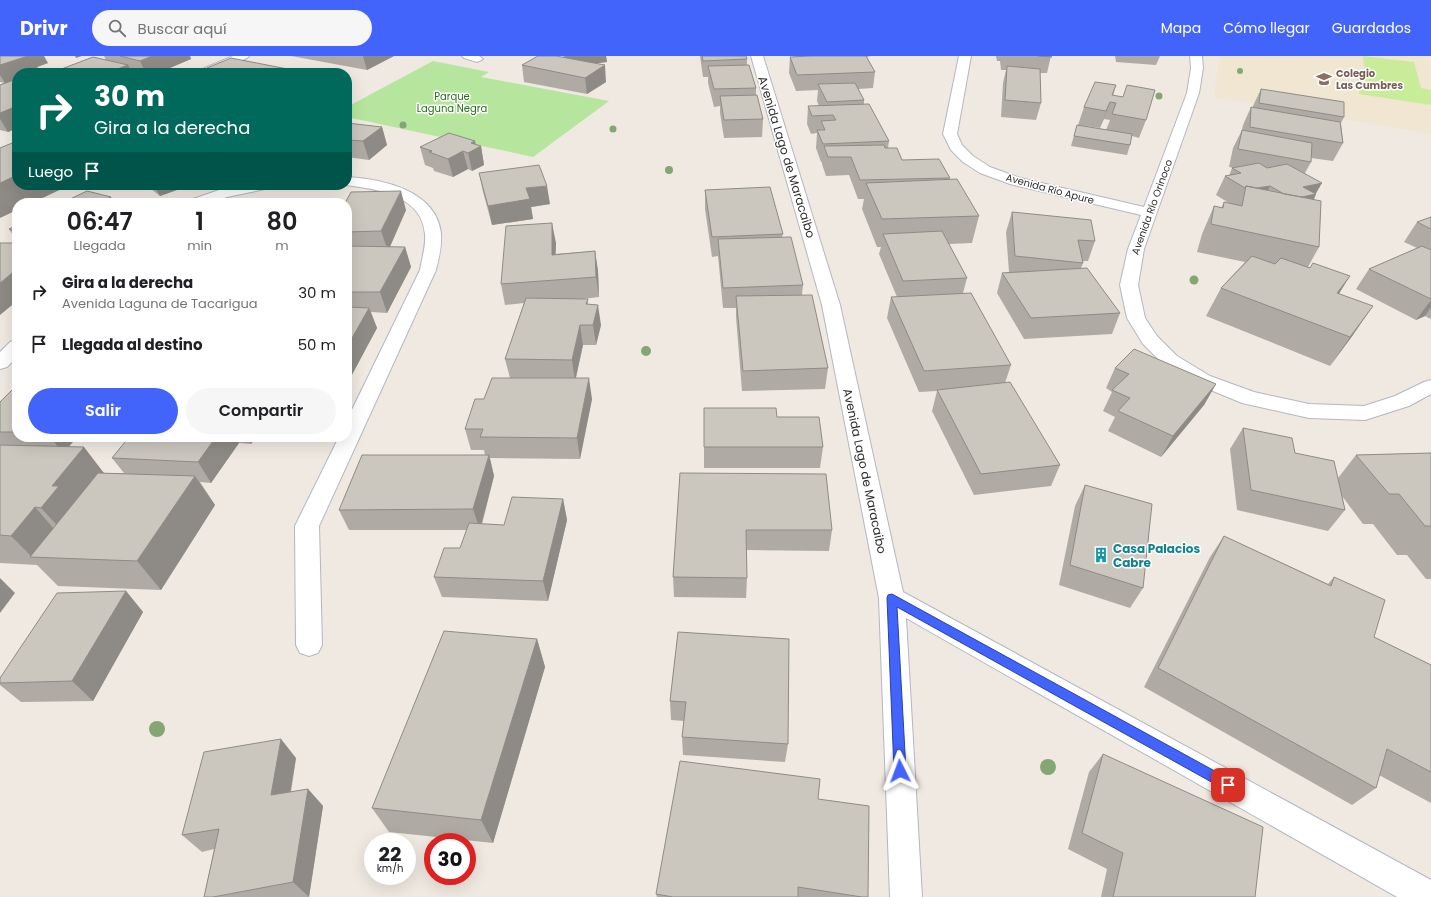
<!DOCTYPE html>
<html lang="es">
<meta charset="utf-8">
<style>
:root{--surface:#fff;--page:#f6f6f6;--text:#202124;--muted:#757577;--accent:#4264fb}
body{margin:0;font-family:Poppins,sans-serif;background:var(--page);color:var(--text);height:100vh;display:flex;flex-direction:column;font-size:15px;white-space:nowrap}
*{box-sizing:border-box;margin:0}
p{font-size:13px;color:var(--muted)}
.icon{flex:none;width:22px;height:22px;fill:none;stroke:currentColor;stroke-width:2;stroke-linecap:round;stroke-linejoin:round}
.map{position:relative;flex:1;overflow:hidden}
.sheet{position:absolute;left:12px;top:142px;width:340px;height:244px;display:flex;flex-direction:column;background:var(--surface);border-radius:16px;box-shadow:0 4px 16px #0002}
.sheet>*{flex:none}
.guide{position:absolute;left:12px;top:12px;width:340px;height:122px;border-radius:16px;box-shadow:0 4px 16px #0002;background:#00695c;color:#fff;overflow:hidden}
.speed{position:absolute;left:364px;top:777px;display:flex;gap:8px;font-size:20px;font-weight:700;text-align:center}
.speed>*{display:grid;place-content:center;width:52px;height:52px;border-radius:50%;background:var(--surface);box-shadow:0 4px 16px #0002;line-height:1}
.speed small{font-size:10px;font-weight:400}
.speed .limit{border:6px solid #d22;background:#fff;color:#111}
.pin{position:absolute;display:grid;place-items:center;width:34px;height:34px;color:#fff;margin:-17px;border-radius:8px;box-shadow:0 2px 6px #0006}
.me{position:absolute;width:44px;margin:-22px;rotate:357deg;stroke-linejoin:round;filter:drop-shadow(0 0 3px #0008)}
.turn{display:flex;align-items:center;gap:14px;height:84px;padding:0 16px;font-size:18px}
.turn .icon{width:52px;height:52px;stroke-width:2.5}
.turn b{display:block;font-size:28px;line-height:34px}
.then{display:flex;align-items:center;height:38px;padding:0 16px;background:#0003;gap:8px;font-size:15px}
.eta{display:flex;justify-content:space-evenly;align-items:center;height:68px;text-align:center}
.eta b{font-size:24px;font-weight:600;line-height:28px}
.cta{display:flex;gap:8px;margin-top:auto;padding:8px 16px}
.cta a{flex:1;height:46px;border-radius:24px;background:var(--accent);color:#fff;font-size:16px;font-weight:600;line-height:46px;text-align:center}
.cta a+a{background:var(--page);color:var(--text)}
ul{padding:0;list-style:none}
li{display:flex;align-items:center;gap:12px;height:52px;padding:0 16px}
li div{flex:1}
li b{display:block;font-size:15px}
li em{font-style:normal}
header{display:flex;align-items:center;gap:24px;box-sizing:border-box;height:56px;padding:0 20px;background:var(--accent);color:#fff}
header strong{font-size:19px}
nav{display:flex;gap:22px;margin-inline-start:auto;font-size:14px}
.search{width:280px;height:36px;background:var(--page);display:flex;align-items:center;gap:10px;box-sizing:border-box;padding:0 14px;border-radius:22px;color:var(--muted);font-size:15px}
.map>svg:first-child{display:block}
.education{fill:#f0e6d1}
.green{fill:#b6e59e}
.pitch{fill:#c9ec9a}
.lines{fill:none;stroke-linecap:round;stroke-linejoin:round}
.minor-casing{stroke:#b4b7c1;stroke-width:2}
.minor{fill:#fff;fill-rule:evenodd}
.tree{fill:#84a574}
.wall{fill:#afaba4}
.shaded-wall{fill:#8e8b86}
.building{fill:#cbc7bf;stroke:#8e8b86}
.route{fill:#4264fb;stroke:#2b41a3}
.labels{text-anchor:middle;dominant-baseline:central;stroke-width:3;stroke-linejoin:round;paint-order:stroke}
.far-education-label{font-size:10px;font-weight:bold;fill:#785e54;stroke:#fff;text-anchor:start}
.far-park-label{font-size:10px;fill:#2c6e1b;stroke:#fff}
.far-street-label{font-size:10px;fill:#2e2e2e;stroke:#fff}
.street-label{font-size:12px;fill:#2e2e2e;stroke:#fff}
.culture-label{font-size:12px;font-weight:bold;fill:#0d838f;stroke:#fff;text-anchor:start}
</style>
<header>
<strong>Drivr</strong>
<div class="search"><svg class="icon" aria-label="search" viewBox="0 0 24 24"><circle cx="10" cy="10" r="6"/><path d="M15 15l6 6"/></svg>Buscar aquí</div>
<nav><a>Mapa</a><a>Cómo llegar</a><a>Guardados</a></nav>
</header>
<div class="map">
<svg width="1431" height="841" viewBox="0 0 1431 841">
<rect width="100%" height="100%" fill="#efe9e1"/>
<path class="education" d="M1219,0H1430L1431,4V78L1214,41Z"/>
<path class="green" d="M433,5L489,16L481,21L609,45L533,101L347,61V51Z"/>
<path class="pitch" d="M1363,0L1414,6L1421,32L1431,34V49L1359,38L1357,23L1366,24Z"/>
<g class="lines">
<defs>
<path id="minor" d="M233,0H249L247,2L212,17H196L198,15Z
M462,0H479L483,3L477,6L464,2Z
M751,0H763L840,249L903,536L1431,824V841H1397L906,562L922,841H890L879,542L822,249Z
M959,0H971L957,78L962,89L973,100L990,111L1020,122L1144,151L1187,37L1191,12L1190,0H1202L1203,12L1199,37L1144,193L1138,229L1145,262L1157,280L1177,300L1210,320L1254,336L1309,348L1364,350L1395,340L1424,326L1431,324V338L1409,350L1365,364L1309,362L1242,347L1196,328L1163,308L1143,288L1127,262L1120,229L1128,193L1141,159L1010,128L980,117L963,106L951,94L943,78Z
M347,121C382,123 436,134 441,177C442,190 439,202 436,214L319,470L322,589L318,597L309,600L300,597L296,589L295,470L339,381H347V364L420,214C422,202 426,190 425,178C422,139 376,133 346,129Z
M243,129H272L270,132L227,141L209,147H188L190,144L219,134Z
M17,284V301L7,311L0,313V296L10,286Z"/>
</defs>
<use href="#minor" class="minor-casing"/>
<use href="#minor" class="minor"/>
</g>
<g class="tree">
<circle cx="1240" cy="15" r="3"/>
<circle cx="1159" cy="40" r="3.5"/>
<circle cx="403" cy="69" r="3.5"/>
<circle cx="613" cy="73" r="3.5"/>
<circle cx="669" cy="114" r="4"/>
<circle cx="1194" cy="224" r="4.5"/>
<circle cx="646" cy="295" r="5"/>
<circle cx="157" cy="673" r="8"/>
<circle cx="1048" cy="711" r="8"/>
</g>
<path class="wall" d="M0,0L48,7L37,11L40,16L36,17H17L15,24H17V72L8,76L0,74V29L4,27L0,26Z
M104,0H190L191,3L158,17H51L106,4Z
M291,0H394L367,14Z
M563,0H606L607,6L596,7L606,26L587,38L524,26L522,9L563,1Z
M700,0H746L747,3V9L756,32V39L763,63L762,81L724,82L720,57V50L714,51L708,27V21H703Z
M811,0H871L867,1L875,16L873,32L858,33L864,44V48L889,85L888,92L902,104L950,122L949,124L979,160L972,187L949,188L967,222L963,237L1011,309L1005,327L1060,409L1051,430L974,439L932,355L937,335L919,336L887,262L891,241H897L879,198L881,191H877L862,153L864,143H858L849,119L826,120L822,108V106H821L816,92L817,77L811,78L807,68L808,50H819L817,45L818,34L796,35L789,17L790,1Z
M996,0H1051L1047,17H1040L1041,47L1036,64L1001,61L1003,27L1006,14H1001L1000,5H997Z
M1115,0H1160L1156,9L1116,6Z
M207,12L308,17H209Z
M1116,29L1113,40L1146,64L1139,82L1132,80L1130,89L1127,99L1071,90L1077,69L1106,74L1110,64L1104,63L1100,72L1078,69L1084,51Z
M1261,33L1344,61L1341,67L1343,87L1333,105L1311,102V106L1305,117L1316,138L1314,144L1319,191L1308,211L1339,238L1353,279L1330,310L1206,260L1221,232L1245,206L1197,196L1202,178L1214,150L1221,152L1224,146L1229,147L1216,139L1225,120H1229L1232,112H1234L1229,111L1233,92L1242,74L1243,69L1251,51L1253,52V50Z
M347,67L382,71L387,89L369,104L347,101Z
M475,85L476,89L481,90L484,109L472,115L468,113L453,121L434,115L433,112L425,109L420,91Z
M479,117L550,148L531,151L533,163L492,169L483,136Z
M148,129H191L160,140L150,132Z
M705,134L783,178L782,181L803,229L802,239L828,312L825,333L742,335L736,261V252H723L718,200L712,201L705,153Z
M347,147L406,154L390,191H405L411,211L387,257L371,256L377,272L347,328Z
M1012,156L1095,185L1088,205H1083V207L1081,212L1120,257L1112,278L1024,283L997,237L1002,217L1009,216L1006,176Z
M1431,161V263L1425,260L1416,264L1356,233L1369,213L1417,192L1404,186L1417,166Z
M17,169V185L9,173Z
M556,187L555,198L595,195L598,215L599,241L583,243H588V248L601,269L596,289H583L576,322L592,343L580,403L490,402L494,420L482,468L504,469L563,443L567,464L548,545L442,541L434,521L460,492L467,474H349L339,454L485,399L484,394H471L465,373L484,343L510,322L505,303L524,247L505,249L501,228Z
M1115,312L1216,328L1204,349L1161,401L1108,375L1115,361L1103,355L1112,336L1106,332Z
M17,329V381H77L69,391L104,417H124L112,402L129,381H256L251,388L239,387L211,427L200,426L215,449L161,534L58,530L37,509L0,507V346Z
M1243,372L1295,397L1338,422L1356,399L1431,397V523H1426L1407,499H1397L1373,468H1363L1342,440L1345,454L1328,475L1237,454L1230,393Z
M704,391H823L820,412H704Z
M680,417L832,474L829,495L746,494L747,522L746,542L674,541L673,521Z
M1085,429L1143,532L1130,552L1059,529L1075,450Z
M1224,480L1328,528L1334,521L1374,581L1431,609V747L1379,719L1376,732L1352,749L1144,631L1210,501Z
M126,535L143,556L93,645L21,646L0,629V622Z
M678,576L788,688L785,706L683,699L682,681L684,665L671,664L670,645Z
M537,583L545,611L493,787L389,776L372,752Z
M1103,698L1255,841H1101L1107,813L1068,793L1089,716Z
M296,702L291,736L308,733L323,750L309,841H204L214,793L202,796L182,779Z
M818,743L868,841H657L656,838Z"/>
<path class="shaded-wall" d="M23,0H44L48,7L37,11L40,16L36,17H17V23L5,27L0,19V9Z
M75,0H82L76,2Z
M152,0H190L191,3L158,17H146L140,5Z
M363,0H394L367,14Z
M565,0H606L607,6L567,11Z
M128,9L133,17H107Z
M605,9L606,26L587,38L585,22Z
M1116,29L1110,46L1100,72L1112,39Z
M17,50V72L8,76L0,63V57Z
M382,71L387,89L369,104L363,85Z
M475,85L476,92L481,90L484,109L472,115L468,97L471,87Z
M463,95L468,113L453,121L448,103Z
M17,119V129H70L32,147H17V154L0,162V127Z
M1322,127L1315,139L1316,138L1306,158L1283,162L1303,131Z
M154,129H191L160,140Z
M547,130L550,148L531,151L533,163L492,169L488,150L526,132Z
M1270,130L1261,149L1248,134Z
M401,135L406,154L388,195L381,175Z
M111,141L114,147H99Z
M552,167L556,187L555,219L552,199Z
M405,191L411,211L387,257L380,236Z
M595,195L598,215L599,241L596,221Z
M17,213V245L0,259V227Z
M1350,220L1332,249L1337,237Z
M1431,244V251L1425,260L1416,264Z
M598,249L601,269L596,289L593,269Z
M1373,250L1353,279L1330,310L1350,281Z
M369,252L377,272L347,328V291Z
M580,269L583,289L575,325L572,304Z
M589,322L592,343L580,403L577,382Z
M1216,328L1204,349L1161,401L1173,380Z
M50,381H77L63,397Z
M216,381H235L239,387L211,427L198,406Z
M247,381H256L251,388Z
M84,391L107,421L68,481L41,452L52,430Z
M489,399L494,420L480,474L473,453Z
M195,420L215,449L161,534L137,505Z
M563,443L567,464L548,545L543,525Z
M35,451L61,481L32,501L11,480Z
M0,522L15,537L0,557Z
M126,535L143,556L93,645L72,625Z
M537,583L545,611L493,787L481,764Z
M281,683L296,702L287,756L271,739Z
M308,733L323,750L309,841L293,826Z"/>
<path class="building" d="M0,0H28L0,9Z
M120,0H152L140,5Z
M538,0H556L605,9L585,22L522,9Z
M702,0H746L747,3L703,5Z
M811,0H866L875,16L797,19L790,1Z
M1038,0H1051L1052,1Z
M93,1L128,9L107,17H51Z
M231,2L308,17H232L207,12Z
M749,9L756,32L714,33L708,10Z
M1007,10L1040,13L1041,47L1005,44Z
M14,24H17V50L0,57V29Z
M1095,26L1116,29L1112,39L1123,41L1127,29L1155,34L1146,64L1112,58L1116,47L1110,46L1106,55L1084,51Z
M855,27L864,44L827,46L818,28Z
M1261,33L1344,46V61L1259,47Z
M757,39L763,63L724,64L720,40Z
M869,48L889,85L823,88L817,74H825L821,65L836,64L833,59L812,60L808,50Z
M1251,51L1340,66L1343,87L1250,71Z
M347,67L382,71L363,85L347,84Z
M1077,69L1132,78L1130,89L1074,80Z
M1242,74L1312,87L1311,106L1238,93Z
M449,77L475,85L471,87L481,90L468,97L463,95L448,103L429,96L432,95L420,91Z
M17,85V119L0,127V92Z
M884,89L885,92H897L902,104L939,103L950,122L860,124L851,101H828L824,90Z
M1259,107L1267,112L1287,108L1322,127L1303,131L1316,138L1302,141L1284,138L1270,130L1257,132L1246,130L1245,132L1225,120L1241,117L1232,112Z
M539,109L547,130L526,132L530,143L488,150L479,117Z
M957,123L979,160L882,163L866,127Z
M1246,130L1321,145L1319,191L1211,168L1214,150L1223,152L1224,146L1242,150Z
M770,131L783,178L712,181L705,134Z
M87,135L111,141L99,147H62Z
M401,135L381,175L347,176V147H345L351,136Z
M1012,156L1091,164L1095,185L1078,184L1083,207L1015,200Z
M1431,161V173L1417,166Z
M552,167V199L595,195L596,221L501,228L506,170Z
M17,169V175L9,173Z
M942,175L967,222L903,225L883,178Z
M791,181L803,229L723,232L718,183Z
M0,187H17V213L0,227Z
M347,190L405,191L380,236H347Z
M1422,190L1431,194V243L1369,213Z
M1252,200L1275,208L1281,202L1310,212L1313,207L1350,220L1337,237L1373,250L1350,281L1221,232Z
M1087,212L1120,257L1031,262L1002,217Z
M971,237L1011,309L924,315L891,241Z
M812,239L828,312L743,315L736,240Z
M526,242L588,243L586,248L598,249L593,269H580L572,304L505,303Z
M347,251L369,252L347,291Z
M1134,293L1216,328L1173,380L1118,355L1130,342L1112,334L1129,318L1115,312Z
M492,322H589L577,382L480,381L483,373H465L475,343H484Z
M1010,326L1060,409L981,418L937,334Z
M17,329V376H0V346Z
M704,352H776L777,361H819L823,391H704Z
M1243,372L1292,382L1295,397L1334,405L1345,454L1251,434Z
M129,381H216L198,406L112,402Z
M0,389L84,391L52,430H59L41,452L35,451L11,480L0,479Z
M1431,397V470H1425L1399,438H1389L1356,399Z
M362,399H489L473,453L339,454Z
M98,417L195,420L137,505L30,501Z
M680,417L826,418L832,474H746L747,522L673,521Z
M1085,429L1152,448L1143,532L1070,509Z
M512,441L563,443L543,525L434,521L444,492H460L469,467L504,469Z
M1224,480L1331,530L1334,521L1385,544L1374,581L1431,609V716L1387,693L1376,732L1158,612Z
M126,535L72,625L0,627V622L57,537Z
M444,575L537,583L481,764L372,752Z
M678,576L789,583L788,688L682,681L686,646L670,645Z
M281,683L271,739L308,733L293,826L213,841H204L219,773L182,779L204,696Z
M1103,698L1263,771L1255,841H1113L1123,797L1082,777Z
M680,705L820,723L818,743L869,750L868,841H862L798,831V841H673L656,838Z"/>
<path class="route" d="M892,538L1233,725L1235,729L1233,733L1228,735L1224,733L897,551L906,715L904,720L900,721L895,720L894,715L887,542L888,539Z"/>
<defs>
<symbol id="school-bare" viewBox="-9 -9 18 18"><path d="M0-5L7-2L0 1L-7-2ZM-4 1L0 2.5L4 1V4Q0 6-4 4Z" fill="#8d6e63" stroke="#fff" stroke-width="2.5" paint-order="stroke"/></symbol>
<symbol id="building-bare" viewBox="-9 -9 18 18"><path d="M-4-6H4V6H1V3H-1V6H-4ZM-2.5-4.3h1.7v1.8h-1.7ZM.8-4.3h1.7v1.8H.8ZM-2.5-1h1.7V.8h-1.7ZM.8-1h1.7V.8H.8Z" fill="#0f9aa8" stroke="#fff" stroke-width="2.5" paint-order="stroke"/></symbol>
</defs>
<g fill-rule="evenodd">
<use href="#school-bare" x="1313" y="12" width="22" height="22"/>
<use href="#building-bare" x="1090" y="488" width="22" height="22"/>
</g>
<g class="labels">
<g class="far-education-label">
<text x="1336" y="17">Colegio<tspan x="1336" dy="12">Las Cumbres</tspan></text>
</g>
<g class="far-park-label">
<text x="452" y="40">Parque<tspan x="452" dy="12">Laguna Negra</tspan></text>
</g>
<g class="far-street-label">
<text transform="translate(1050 133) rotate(15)">Avenida Río Apure</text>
<text transform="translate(1152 151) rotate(-70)">Avenida Río Orinoco</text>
</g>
<g class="street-label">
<text transform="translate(787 101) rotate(73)">Avenida Lago de Maracaibo</text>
<text transform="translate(865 415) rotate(78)">Avenida Lago de Maracaibo</text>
</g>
<g class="culture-label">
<text x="1113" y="492">Casa Palacios<tspan x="1113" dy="14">Cabre</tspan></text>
</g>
</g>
</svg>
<div class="speed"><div>22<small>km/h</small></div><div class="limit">30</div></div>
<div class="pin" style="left:1228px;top:729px;background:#d93025"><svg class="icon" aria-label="arrive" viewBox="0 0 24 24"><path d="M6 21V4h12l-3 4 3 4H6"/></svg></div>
<svg class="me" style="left:900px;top:715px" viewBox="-20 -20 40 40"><path d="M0-17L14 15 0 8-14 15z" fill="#4264fb" stroke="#fff" stroke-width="4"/></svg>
<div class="guide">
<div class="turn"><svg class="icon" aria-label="right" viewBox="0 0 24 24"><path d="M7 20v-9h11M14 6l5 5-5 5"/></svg><div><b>30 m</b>Gira a la derecha</div></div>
<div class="then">Luego<svg class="icon" aria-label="arrive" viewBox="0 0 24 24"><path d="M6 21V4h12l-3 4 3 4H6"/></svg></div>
</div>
<section class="sheet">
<div class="eta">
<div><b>06:47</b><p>Llegada</p></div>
<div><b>1</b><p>min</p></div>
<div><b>80</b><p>m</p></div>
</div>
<ul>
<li><svg class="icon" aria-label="right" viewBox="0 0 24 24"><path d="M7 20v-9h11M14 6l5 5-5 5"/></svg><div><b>Gira a la derecha</b><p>Avenida Laguna de Tacarigua</p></div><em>30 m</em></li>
<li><svg class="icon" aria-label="arrive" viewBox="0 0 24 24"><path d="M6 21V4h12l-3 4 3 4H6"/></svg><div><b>Llegada al destino</b></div><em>50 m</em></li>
</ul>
<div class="cta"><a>Salir</a><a>Compartir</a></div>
</section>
</div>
